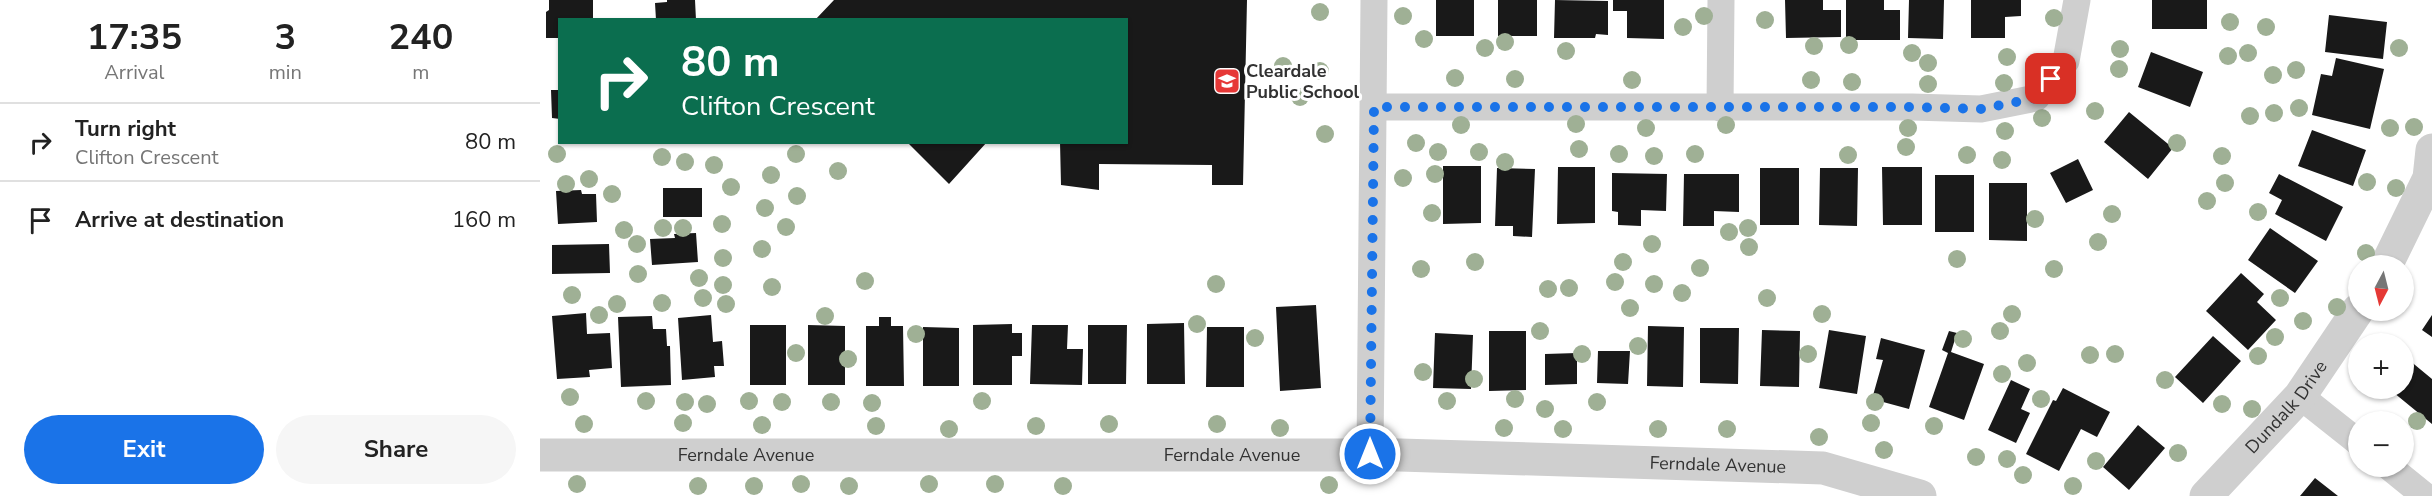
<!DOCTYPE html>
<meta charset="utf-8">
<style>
:root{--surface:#fff;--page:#f6f6f6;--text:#222;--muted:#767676;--line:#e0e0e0;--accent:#1a73e8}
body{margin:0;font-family:"Nunito Sans",sans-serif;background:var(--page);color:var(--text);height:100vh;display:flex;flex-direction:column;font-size:22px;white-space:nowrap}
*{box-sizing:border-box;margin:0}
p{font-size:20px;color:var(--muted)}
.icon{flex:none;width:33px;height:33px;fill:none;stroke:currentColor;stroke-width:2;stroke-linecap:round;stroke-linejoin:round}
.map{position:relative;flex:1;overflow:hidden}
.sheet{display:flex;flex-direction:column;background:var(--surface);width:540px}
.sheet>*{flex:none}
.top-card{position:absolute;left:18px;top:18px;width:570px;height:126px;border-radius:0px;box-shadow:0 2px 4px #0004;background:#0b6e4f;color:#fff;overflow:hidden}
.needle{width:39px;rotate:187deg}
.buttons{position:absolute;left:1808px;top:255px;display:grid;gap:12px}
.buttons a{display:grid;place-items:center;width:66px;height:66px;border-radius:50%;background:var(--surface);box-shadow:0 2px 4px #0004;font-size:30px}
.pin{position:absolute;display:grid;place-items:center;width:51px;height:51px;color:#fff;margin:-26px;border-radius:12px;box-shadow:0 3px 9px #0006}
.me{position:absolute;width:66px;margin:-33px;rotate:0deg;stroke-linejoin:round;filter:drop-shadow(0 0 4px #0008)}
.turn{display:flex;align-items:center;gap:21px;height:126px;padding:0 24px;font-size:27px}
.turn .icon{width:78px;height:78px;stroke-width:2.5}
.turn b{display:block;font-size:42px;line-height:51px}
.eta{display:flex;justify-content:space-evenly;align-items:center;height:102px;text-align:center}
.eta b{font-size:36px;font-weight:700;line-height:42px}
.cta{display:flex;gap:12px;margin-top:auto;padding:12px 24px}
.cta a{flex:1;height:69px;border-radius:36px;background:var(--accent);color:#fff;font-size:24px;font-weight:700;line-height:69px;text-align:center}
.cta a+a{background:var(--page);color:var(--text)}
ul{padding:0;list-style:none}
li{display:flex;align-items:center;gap:18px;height:78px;padding:0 24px;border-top:2px solid var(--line)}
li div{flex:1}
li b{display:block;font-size:22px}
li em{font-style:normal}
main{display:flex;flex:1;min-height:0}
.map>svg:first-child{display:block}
.building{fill:#191919}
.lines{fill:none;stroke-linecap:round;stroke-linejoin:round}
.minor{stroke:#cfcfcf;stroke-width:27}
.tertiary{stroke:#cfcfcf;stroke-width:33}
.tree{fill:#9fb095}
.route{stroke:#1a73e8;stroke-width:10;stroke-dasharray:0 18}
.labels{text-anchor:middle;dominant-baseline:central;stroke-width:6;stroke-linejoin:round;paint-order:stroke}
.poi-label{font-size:18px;font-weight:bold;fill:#323232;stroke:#fff;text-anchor:start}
.street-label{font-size:18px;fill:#323232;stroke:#fff}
</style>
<main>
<section class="sheet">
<div class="eta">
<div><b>17:35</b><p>Arrival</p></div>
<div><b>3</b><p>min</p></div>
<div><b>240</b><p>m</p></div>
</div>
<ul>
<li><svg class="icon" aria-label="right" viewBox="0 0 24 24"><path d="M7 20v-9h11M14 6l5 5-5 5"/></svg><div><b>Turn right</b><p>Clifton Crescent</p></div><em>80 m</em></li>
<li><svg class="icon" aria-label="arrive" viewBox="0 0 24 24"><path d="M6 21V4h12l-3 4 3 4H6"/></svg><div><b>Arrive at destination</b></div><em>160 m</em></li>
</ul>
<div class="cta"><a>Exit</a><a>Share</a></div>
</section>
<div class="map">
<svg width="1892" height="496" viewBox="0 0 1892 496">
<rect width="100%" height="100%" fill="#fff"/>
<path class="building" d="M9,0H53V20H20V38H6V12L9,10Z
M127,0H155L156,20H116L115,3L127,2Z
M294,0H707L703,185H672V165L559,164V190L521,185L520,142H586V20H275Z
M896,0H934V36H896Z
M958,0H997V36H958Z
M1015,0L1068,1V35L1056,34L1055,38H1014Z
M1073,0H1124V39L1087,38V11H1073Z
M1245,0H1283V10H1301V37L1246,38Z
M1306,0H1344V10H1360V40H1306Z
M1369,0H1404L1403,39L1368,38Z
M1431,0H1481V16L1465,17V38H1431Z
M1612,0H1667V29H1612Z
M1789,15L1847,22L1843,59L1785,52Z
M1611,52L1663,72L1650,107L1598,87Z
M1796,58L1844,69L1830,129L1772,115L1781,74L1792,76Z
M11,90H20V119L12,118Z
M1589,112L1633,148L1608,179L1564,142Z
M1772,130L1826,150L1813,186L1758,166Z
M367,142H447L409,184Z
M1538,159L1553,190L1526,203L1510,173Z
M903,166H941V223L903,224Z
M1018,167H1055V223L1017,224Z
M1342,167H1382V225H1343Z
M957,168L995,169L992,237L973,236V226H955Z
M1220,168H1259V225H1220Z
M1280,168H1318L1317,226L1279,225Z
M1072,173L1127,174L1126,211L1101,210V226L1078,225V212L1072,211Z
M1144,174H1199V212L1174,211V226H1143Z
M1739,174L1803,207L1786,241L1735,214L1742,200L1729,193Z
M1395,175H1434V232H1395Z
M1449,183H1487V241L1449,240Z
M123,188H162V217H123Z
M41,190L42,194H56L57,222L18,224L16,191Z
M1730,228L1778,261L1755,293L1708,260Z
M156,233L158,262L112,265L110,239L135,238L134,234Z
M69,244L70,273L12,274V245Z
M1701,273L1724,294L1717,302L1736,320L1708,350L1666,311Z
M776,305L781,388L740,391L736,307Z
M46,313L47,334L70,333L72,368L49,370L50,377L17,379L12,316Z
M171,315L173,342L182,341L184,366H174L175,377L142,380L138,318Z
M1892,315V337L1882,330Z
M112,316L113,329H126L127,346H130L131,385L81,387L78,317Z
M339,317H351V326H363L364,386H326V326H339Z
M644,323L645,384H607V324Z
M472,324V333H482V356H472V385H433V325Z
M210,325H246V385H210Z
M268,325L305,326V385H268Z
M492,325H528L527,349H543L542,385L490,384Z
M548,325H587L586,384H548Z
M1108,326L1144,327L1143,387L1107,386Z
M383,327L419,328V386H383Z
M667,327H704V387H666Z
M1160,328H1199L1198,384L1160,383Z
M1222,330L1260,331L1259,387L1220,386Z
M1289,330L1326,336L1317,394L1279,388Z
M949,331H986V390L949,391Z
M1409,331L1417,333L1411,352L1444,364L1424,420L1389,407L1408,353L1402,350Z
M895,333L933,335L931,389L893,388Z
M1673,336L1701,361L1663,403L1635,377Z
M1341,338L1385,350L1369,409L1332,399L1343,360L1336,359Z
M1058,351H1090L1088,384L1057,383Z
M1037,353V384L1005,385V354Z
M1869,360L1892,379V424L1848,388H1863V367Z
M1471,380L1490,389L1481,409L1490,413L1476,443L1448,430Z
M1523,388L1570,412L1557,437L1541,429L1519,471L1486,454L1513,400L1516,401Z
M1598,425L1625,448L1589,490L1563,467Z
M1775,478L1798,496H1760Z"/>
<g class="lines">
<path class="minor" d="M834,107H1372L1441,109L1496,98L1526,61L1537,0
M1180,108L1181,0
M1760,396L1818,442
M830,454L834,0
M1848,466L1885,496"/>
<g class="tertiary">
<path d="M1846,266L1889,178L1892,150"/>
<path id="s1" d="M0,455H860L1283,468L1380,496"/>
<path id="s2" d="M1666,496L1760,396L1818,310"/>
</g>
</g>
<g class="tree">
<circle cx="780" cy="12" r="9"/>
<circle cx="863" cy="16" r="9"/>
<circle cx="1164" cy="16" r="9"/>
<circle cx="1514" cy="18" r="9"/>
<circle cx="1225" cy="20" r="9"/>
<circle cx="1690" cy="22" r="9"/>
<circle cx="1143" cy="27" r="9"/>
<circle cx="1726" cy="27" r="9"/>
<circle cx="884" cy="39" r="9"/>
<circle cx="965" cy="42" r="9"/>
<circle cx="1309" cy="45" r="9"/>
<circle cx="1274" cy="46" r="9"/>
<circle cx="945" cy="48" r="9"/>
<circle cx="1859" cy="48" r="9"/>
<circle cx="1580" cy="49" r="9"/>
<circle cx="1026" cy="51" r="9"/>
<circle cx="1372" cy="53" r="9"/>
<circle cx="1708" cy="53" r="9"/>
<circle cx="1688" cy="56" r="9"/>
<circle cx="1467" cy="57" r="9"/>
<circle cx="1388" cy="63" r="9"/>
<circle cx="743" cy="66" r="9"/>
<circle cx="1579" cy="69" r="9"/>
<circle cx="1756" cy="70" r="9"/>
<circle cx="780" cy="71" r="9"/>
<circle cx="1733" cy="75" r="9"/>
<circle cx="915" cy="78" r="9"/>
<circle cx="975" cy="79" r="9"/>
<circle cx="1092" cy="80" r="9"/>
<circle cx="1271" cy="80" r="9"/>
<circle cx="1312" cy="82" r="9"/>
<circle cx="1464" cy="83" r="9"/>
<circle cx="1388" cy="84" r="9"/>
<circle cx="760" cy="97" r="9"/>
<circle cx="1759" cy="108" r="9"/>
<circle cx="1555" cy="111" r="9"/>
<circle cx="1734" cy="113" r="9"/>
<circle cx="1710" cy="116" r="9"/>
<circle cx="1502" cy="118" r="9"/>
<circle cx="1036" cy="124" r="9"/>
<circle cx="921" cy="125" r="9"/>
<circle cx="1186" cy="125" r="9"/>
<circle cx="1874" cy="127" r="9"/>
<circle cx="1106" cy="128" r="9"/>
<circle cx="1368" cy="128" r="9"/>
<circle cx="1850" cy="128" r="9"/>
<circle cx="1465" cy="131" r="9"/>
<circle cx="785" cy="134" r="9"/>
<circle cx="876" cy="143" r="9"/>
<circle cx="1637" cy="143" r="9"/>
<circle cx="1366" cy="147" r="9"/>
<circle cx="1039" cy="149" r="9"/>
<circle cx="898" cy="152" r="9"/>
<circle cx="939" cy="152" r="9"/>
<circle cx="17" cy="154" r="9"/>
<circle cx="256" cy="154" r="9"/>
<circle cx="1079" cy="154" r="9"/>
<circle cx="1155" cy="154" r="9"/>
<circle cx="1308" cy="155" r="9"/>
<circle cx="1427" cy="155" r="9"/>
<circle cx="1114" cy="156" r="9"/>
<circle cx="1682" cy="156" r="9"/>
<circle cx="122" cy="157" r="9"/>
<circle cx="1462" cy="160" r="9"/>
<circle cx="145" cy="162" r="9"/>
<circle cx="965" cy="162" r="9"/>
<circle cx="174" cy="165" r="9"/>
<circle cx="298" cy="171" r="9"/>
<circle cx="895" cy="174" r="9"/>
<circle cx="231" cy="175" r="9"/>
<circle cx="863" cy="178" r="9"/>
<circle cx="49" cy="179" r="9"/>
<circle cx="1827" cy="182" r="9"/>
<circle cx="1685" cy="183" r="9"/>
<circle cx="26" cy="184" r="9"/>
<circle cx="191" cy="187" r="9"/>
<circle cx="1856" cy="188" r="9"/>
<circle cx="72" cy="194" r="9"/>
<circle cx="257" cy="196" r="9"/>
<circle cx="1667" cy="201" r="9"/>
<circle cx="225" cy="208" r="9"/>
<circle cx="1718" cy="212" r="9"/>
<circle cx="892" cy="213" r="9"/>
<circle cx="1572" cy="214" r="9"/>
<circle cx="1495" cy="219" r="9"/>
<circle cx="182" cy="224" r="9"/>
<circle cx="246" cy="227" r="9"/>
<circle cx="123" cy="228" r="9"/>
<circle cx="143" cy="228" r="9"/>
<circle cx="1208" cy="228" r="9"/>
<circle cx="84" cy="230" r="9"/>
<circle cx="1189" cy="232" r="9"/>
<circle cx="1558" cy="242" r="9"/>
<circle cx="97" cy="244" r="9"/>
<circle cx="1112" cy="244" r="9"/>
<circle cx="1209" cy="247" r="9"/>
<circle cx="222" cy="249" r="9"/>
<circle cx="1826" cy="253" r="9"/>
<circle cx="183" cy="258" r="9"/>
<circle cx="1417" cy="259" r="9"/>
<circle cx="935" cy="262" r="9"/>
<circle cx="1083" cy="262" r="9"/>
<circle cx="1160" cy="268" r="9"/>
<circle cx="881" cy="269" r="9"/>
<circle cx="1514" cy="269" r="9"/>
<circle cx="98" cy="274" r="9"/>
<circle cx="159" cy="278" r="9"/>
<circle cx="325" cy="281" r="9"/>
<circle cx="1075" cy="282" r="9"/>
<circle cx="676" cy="284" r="9"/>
<circle cx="1114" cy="284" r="9"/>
<circle cx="183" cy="285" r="9"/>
<circle cx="232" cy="287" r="9"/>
<circle cx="1029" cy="288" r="9"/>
<circle cx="1008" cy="289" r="9"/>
<circle cx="1142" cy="293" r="9"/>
<circle cx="32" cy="295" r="9"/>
<circle cx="163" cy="298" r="9"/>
<circle cx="1227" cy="298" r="9"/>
<circle cx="1740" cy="298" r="9"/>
<circle cx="122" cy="303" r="9"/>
<circle cx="77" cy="304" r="9"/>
<circle cx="186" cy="304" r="9"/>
<circle cx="1797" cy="307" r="9"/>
<circle cx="1090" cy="308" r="9"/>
<circle cx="1282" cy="314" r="9"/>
<circle cx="1472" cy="314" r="9"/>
<circle cx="59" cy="315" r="9"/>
<circle cx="285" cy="316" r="9"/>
<circle cx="1763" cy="321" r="9"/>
<circle cx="657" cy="324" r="9"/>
<circle cx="1000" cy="331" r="9"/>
<circle cx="1460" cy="331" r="9"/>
<circle cx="376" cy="334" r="9"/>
<circle cx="1735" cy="337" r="9"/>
<circle cx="715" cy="338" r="9"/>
<circle cx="1423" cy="339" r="9"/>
<circle cx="1098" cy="346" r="9"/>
<circle cx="256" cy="353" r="9"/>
<circle cx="1042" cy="354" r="9"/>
<circle cx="1268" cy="354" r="9"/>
<circle cx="1575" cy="354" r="9"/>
<circle cx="1550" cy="355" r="9"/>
<circle cx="1718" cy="356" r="9"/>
<circle cx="308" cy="359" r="9"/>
<circle cx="1487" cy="363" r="9"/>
<circle cx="883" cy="372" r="9"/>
<circle cx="1462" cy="374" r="9"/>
<circle cx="934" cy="379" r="9"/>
<circle cx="1625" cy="380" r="9"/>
<circle cx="30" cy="397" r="9"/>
<circle cx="975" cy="399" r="9"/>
<circle cx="1501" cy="399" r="9"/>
<circle cx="106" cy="401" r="9"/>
<circle cx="209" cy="401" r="9"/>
<circle cx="442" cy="401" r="9"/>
<circle cx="907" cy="401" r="9"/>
<circle cx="145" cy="402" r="9"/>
<circle cx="242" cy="402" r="9"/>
<circle cx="291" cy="402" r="9"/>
<circle cx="1057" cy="402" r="9"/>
<circle cx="1335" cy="402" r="9"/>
<circle cx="332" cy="403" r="9"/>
<circle cx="167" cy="404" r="9"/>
<circle cx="1682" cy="404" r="9"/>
<circle cx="1005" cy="409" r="9"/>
<circle cx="1712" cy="409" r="9"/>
<circle cx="1877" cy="421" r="9"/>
<circle cx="143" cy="423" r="9"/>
<circle cx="1331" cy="423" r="9"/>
<circle cx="44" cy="424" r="9"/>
<circle cx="569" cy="424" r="9"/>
<circle cx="677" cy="424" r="9"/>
<circle cx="222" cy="425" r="9"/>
<circle cx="336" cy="426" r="9"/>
<circle cx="496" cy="426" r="9"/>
<circle cx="1394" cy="426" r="9"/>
<circle cx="740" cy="428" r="9"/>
<circle cx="964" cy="428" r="9"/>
<circle cx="409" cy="429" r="9"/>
<circle cx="1023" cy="429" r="9"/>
<circle cx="1118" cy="429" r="9"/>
<circle cx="1187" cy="429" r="9"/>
<circle cx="1279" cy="437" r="9"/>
<circle cx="1344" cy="450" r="9"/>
<circle cx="1638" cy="453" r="9"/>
<circle cx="1436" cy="457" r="9"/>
<circle cx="1467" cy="459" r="9"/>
<circle cx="1556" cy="461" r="9"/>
<circle cx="1483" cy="475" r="9"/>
<circle cx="37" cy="484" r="9"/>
<circle cx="261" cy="484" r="9"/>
<circle cx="389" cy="484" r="9"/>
<circle cx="455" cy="484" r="9"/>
<circle cx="789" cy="485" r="9"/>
<circle cx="158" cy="486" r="9"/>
<circle cx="214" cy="486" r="9"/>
<circle cx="309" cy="486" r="9"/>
<circle cx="523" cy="486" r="9"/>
<circle cx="1533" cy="486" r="9"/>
</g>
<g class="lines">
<path class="route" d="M830,454L834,107H1372L1441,109L1496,98L1511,79"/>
</g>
<defs>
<symbol id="school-square" viewBox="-11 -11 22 22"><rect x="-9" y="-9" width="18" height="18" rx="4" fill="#e63837" stroke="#fff"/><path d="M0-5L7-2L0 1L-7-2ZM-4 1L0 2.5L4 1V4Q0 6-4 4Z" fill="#fff"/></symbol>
</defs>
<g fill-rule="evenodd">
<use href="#school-square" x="672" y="66" width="30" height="30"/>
</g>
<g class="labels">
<g class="poi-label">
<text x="706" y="71">Cleardale<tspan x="706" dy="21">Public School</tspan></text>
</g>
<g class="street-label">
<text stroke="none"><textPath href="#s2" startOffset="120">Dundalk Drive</textPath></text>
<text stroke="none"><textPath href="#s1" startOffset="692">Ferndale Avenue</textPath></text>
<text stroke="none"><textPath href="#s1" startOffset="206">Ferndale Avenue</textPath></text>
<text stroke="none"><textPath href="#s1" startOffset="1178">Ferndale Avenue</textPath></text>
</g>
</g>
</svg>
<div class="buttons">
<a><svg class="needle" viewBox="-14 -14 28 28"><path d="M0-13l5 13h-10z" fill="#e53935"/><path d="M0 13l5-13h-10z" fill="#767676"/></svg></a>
<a>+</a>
<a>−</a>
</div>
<div class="pin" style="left:1511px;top:79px;background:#d93025"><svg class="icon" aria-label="arrive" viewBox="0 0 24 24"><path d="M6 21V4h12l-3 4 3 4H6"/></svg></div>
<svg class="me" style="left:830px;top:454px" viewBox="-20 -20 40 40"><circle r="17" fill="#1a73e8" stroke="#fff" stroke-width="3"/><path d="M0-11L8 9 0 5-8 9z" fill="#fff"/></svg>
<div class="top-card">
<div class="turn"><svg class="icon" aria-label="right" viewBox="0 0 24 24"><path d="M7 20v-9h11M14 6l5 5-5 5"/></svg><div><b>80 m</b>Clifton Crescent</div></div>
</div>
</div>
</main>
